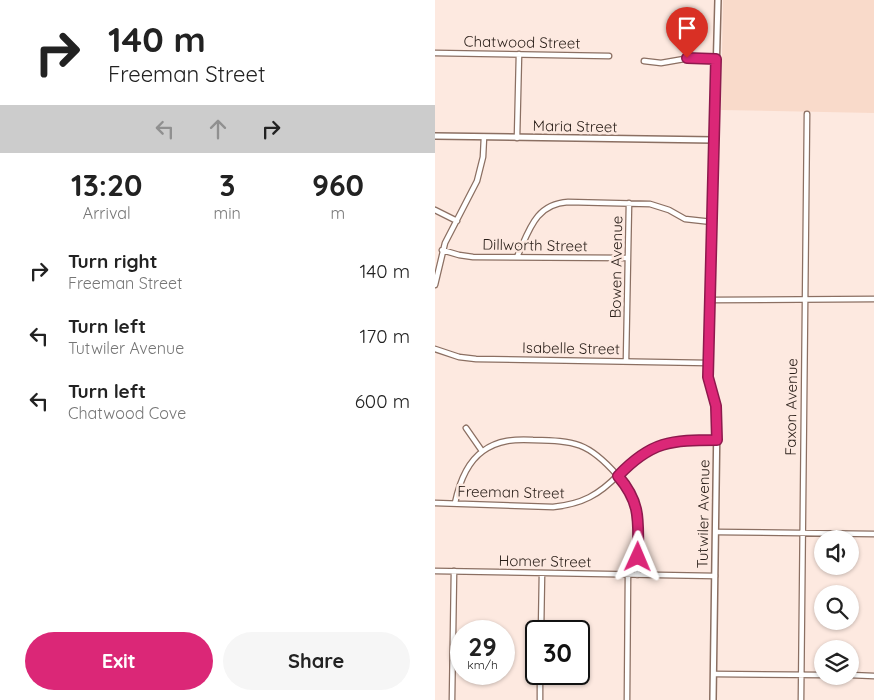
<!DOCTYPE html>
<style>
:root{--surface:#fff;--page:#f6f6f6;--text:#222;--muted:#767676;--accent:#db2777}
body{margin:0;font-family:Quicksand,sans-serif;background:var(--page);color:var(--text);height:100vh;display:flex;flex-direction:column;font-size:19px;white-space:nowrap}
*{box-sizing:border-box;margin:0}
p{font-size:16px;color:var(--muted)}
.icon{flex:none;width:28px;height:28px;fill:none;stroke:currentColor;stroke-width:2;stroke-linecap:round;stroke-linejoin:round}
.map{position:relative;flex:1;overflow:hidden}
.side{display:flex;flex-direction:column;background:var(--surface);width:435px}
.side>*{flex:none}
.guide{background:#fff;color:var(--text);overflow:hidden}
.buttons{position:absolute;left:379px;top:530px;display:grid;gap:10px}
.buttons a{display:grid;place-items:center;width:45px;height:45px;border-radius:50%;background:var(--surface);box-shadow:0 1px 4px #0004;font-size:25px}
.speed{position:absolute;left:15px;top:620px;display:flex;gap:10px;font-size:25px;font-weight:700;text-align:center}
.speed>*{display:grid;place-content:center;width:65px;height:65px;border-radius:50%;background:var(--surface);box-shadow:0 1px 4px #0004;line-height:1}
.speed small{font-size:12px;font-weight:400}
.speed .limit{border:2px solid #111;border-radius:8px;background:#fff;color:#111}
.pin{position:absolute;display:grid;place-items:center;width:42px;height:42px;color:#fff;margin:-51px -21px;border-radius:50% 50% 50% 0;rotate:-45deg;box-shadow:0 0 5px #0007}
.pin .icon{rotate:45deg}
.me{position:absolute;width:55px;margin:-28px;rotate:1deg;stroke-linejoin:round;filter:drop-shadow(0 0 4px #0008)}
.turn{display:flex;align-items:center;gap:18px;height:105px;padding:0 25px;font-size:22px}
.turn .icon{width:65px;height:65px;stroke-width:2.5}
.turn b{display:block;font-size:35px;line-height:42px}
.lanes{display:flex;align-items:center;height:48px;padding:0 25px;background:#0003;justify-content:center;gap:25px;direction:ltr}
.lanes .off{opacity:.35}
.eta{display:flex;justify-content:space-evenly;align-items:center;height:85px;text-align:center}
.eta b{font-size:30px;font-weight:700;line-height:35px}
.cta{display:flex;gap:10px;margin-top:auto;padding:10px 25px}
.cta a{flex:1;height:58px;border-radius:30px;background:var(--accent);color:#fff;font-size:20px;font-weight:700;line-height:58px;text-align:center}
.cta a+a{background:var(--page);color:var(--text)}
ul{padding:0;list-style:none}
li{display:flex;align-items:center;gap:15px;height:65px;padding:0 25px}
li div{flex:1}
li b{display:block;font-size:19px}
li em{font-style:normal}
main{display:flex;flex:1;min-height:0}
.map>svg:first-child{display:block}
.built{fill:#f9daca}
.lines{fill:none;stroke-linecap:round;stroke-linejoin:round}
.minor-casing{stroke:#8b6f62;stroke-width:7}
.tertiary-casing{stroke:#8b6f62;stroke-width:8}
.minor{stroke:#fff;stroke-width:4.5}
.tertiary{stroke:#fff;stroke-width:5}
.route-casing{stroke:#8e194d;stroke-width:12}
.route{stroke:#db2777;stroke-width:9}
.labels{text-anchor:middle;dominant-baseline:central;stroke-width:5;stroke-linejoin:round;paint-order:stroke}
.street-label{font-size:15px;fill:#291e18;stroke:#fde9e0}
</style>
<main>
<section class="side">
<div class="guide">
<div class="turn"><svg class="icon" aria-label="right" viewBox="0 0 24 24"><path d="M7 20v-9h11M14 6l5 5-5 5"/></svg><div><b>140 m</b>Freeman Street</div></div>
<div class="lanes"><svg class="icon off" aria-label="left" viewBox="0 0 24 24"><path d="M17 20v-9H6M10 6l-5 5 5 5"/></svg><svg class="icon off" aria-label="ahead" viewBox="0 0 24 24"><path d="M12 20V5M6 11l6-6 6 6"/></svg><svg class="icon" aria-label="right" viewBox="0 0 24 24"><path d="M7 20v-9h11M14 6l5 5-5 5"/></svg></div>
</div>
<div class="eta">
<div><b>13:20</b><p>Arrival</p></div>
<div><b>3</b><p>min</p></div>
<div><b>960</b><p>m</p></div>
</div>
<ul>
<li><svg class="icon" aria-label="right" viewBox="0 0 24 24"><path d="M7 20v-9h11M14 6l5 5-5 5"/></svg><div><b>Turn right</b><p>Freeman Street</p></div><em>140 m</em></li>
<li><svg class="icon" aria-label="left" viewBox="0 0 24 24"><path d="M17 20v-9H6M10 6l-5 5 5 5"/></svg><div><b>Turn left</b><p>Tutwiler Avenue</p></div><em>170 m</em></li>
<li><svg class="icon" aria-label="left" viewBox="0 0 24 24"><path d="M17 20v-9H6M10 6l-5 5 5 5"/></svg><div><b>Turn left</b><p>Chatwood Cove</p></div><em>600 m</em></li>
</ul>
<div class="cta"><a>Exit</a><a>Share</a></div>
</section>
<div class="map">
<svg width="439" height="700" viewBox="0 0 439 700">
<rect width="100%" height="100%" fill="#fde9e0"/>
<path class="built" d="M288,0H439V113L286,110Z"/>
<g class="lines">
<defs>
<path id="minor" d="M0,53L174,56
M209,61L226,63L249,59H281
M82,138L84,54
M0,210L22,221
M7,250L24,255L38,257L193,258
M82,257C94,231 100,204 133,202L215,204L234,210L250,219L277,222
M0,285L10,243L42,181L48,157L49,137
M275,300L439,299
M0,349L24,357L41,359L273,363
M191,361L194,203
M31,428L47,451
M0,503L118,507C147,504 164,495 184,474C193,466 200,458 211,452C233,439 257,440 282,440
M20,503C24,484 31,463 48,451C63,440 80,439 98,440C140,441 153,442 182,475C189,483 197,492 200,503C208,525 203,552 202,575
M281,532L439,534
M0,571L280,576
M106,631L107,573
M279,674L388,675
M415,675L439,676
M17,700L19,571
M105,700V674
M192,700L193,575
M366,700L372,114"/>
<path id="tertiary" d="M0,136L279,140
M278,700L282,418L281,406L273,377L283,0"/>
</defs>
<use href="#minor" class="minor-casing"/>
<use href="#tertiary" class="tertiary-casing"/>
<use href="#minor" class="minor"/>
<use href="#tertiary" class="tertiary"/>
</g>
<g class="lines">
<defs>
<path id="route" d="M203,557C203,522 207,504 183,476C216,441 236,440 282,440L281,406L273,377L281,59L252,58"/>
</defs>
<use href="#route" class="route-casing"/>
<use href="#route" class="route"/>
</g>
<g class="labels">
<g class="street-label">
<text transform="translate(87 42) rotate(1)">Chatwood Street</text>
<text transform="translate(140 126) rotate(1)">Maria Street</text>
<text transform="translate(100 245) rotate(1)">Dillworth Street</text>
<text transform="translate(181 267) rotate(-89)">Bowen Avenue</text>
<text transform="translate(136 348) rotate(1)">Isabelle Street</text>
<text transform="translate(356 407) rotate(-89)">Faxon Avenue</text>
<text transform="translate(76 492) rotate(1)">Freeman Street</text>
<text transform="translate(268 514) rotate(-89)">Tutwiler Avenue</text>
<text transform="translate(110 561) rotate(1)">Homer Street</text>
</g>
</g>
</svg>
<div class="buttons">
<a><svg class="icon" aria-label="sound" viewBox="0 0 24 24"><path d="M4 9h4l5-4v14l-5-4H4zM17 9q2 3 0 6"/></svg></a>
<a><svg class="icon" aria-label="search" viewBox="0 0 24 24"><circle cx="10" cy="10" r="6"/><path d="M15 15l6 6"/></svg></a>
<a><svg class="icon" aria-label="layers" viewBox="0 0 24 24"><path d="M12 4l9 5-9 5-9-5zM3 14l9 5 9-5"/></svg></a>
</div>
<div class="speed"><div>29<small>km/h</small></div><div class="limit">30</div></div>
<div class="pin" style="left:252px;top:58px;background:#d93025"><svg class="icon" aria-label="arrive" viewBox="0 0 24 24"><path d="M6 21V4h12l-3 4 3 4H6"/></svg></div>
<svg class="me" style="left:203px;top:557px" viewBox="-20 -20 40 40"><path d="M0-17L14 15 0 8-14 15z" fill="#db2777" stroke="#fff" stroke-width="4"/></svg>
</div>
</main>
